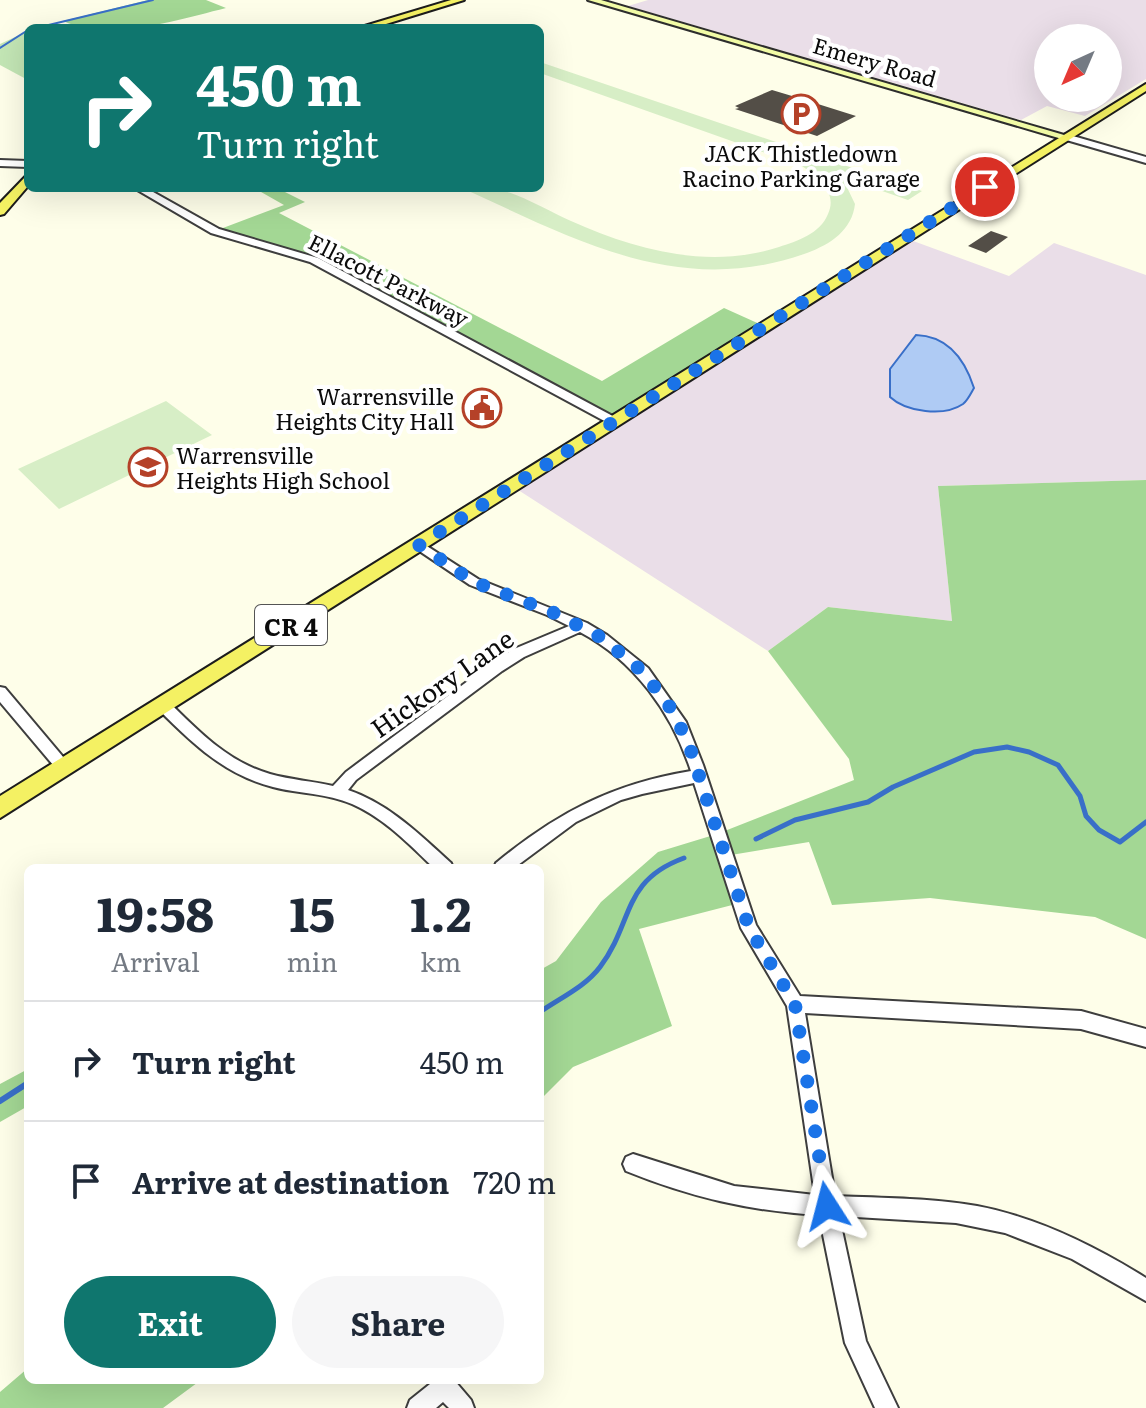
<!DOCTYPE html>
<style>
:root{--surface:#fff;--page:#f6f6f7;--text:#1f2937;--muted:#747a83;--line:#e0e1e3;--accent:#0f766e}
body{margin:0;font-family:Literata,serif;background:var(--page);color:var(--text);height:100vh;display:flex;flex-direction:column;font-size:30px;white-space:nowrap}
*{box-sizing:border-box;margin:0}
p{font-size:26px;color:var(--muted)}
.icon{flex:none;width:44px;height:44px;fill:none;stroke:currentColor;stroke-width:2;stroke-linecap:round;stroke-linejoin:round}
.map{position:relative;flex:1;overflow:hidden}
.panel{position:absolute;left:24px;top:864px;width:520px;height:520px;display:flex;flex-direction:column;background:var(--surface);border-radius:12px;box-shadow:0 8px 32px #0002}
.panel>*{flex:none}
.top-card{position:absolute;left:24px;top:24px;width:520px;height:168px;border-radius:12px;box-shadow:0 8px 32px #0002;background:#0f766e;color:#fff;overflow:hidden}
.needle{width:52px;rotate:224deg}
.fabs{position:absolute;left:1034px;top:24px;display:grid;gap:16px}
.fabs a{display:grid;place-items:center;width:88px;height:88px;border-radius:50%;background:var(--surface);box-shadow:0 8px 32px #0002;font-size:40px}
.pin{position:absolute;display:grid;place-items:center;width:68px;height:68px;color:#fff;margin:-34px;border:4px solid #fff;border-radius:50%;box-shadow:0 2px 8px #0007}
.me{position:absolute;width:88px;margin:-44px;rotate:351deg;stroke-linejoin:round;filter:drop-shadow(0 0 6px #0008)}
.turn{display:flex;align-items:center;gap:28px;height:168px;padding:0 40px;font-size:36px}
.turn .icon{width:104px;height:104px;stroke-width:2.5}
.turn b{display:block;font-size:56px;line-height:68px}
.eta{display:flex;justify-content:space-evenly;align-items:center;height:136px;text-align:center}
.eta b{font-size:48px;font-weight:700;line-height:56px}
.primary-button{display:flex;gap:16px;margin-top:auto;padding:16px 40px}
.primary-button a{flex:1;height:92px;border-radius:48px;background:var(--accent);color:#fff;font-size:32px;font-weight:700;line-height:92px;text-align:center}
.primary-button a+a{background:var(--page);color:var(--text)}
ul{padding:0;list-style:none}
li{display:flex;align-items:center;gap:24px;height:120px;padding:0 40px;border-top:2px solid var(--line)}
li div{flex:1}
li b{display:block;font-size:30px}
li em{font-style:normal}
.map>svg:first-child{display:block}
.industrial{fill:#eadee8;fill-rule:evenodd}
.green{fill:#c3e6b5}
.forest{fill:#a3d794}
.pitch{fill:#d7eec6}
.water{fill:#afcbf4;stroke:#396fc8;stroke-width:2}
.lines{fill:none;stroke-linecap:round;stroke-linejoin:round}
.stream-far2{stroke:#396fc8;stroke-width:2}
.stream-far1{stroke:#396fc8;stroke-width:5}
.stream{stroke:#396fc8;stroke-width:6}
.building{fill:#534e47}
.minor-casing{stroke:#3e3e3e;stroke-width:4}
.tertiary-casing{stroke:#3e3e3e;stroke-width:4}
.secondary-casing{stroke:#2d2d2d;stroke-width:4}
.primary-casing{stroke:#1c1c1c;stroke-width:4}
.minor{fill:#fff;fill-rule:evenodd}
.tertiary{fill:#fff;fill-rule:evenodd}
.secondary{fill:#f2fca6;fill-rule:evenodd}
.primary{fill:#f4f163;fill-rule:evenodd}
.route{stroke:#1a73e8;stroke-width:14;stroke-dasharray:0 25.2}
.labels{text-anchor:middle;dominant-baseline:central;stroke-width:8;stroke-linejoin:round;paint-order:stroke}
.far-street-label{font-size:22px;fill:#0b0b0b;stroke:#fff}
.far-poi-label{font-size:22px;fill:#0b0b0b;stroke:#fff}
.shield{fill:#fff;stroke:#545454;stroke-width:2}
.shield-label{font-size:24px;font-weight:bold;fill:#0b0b0b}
.street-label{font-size:26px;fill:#0b0b0b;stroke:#fff}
</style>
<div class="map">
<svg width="1146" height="1408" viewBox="0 0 1146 1408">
<rect width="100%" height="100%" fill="#fefee9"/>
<path class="industrial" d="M648,0H1146V79L1085,116L1047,106L1021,120L628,6ZM1048,38H1108V98H1048Z
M905,238L1009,276L1054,243L1146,275V480L938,486L952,621L828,607L768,651L512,486Z"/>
<path class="green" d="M28,31V79H26L0,65V44Z"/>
<path class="forest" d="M148,0H206L226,8C177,20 111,42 63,21Z
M254,188H277L305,202L279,213L602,381L724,308L764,326L615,421L315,260L215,231L284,205Z
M1146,480V939L1095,917L930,898L832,905L809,842L725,856L740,903L639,929L672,1026L573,1067L540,1100V970L556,961L601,902L658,852L717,834L854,780L849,759L768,651L828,607L952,621L938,486Z
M28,1069V1106L0,1122V1084Z
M28,1368V1380H201L163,1408H0V1392Z"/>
<path class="pitch" d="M540,62L891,181L922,191L908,200L842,177L855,204C852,230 831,244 807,253C679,299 575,239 462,188C472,188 483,187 492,188C515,191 550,212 571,221C636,250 709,270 779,247C797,241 820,234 828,214C838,192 818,177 802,166L540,73Z
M166,401L212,435L59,509L18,469Z"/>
<path class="water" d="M916,335C948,336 965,360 974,388C971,393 968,400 963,404C944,417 906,412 890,397V369Z"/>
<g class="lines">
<path class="stream-far2" d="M36,28L153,0
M0,48L28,30"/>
<path class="stream-far1" d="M756,839L795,820L868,802L893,787L974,752L1007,747L1029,752L1058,765L1080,796L1086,816L1099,830L1120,842L1146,822
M540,1012C560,998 585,987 600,967C634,922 621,881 684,858"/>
<path class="stream" d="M0,1101L28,1083"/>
</g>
<path class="building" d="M772,90L802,99L856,116L817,136L735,109L739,108L735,106Z
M991,231L1008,237L986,253L968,246Z"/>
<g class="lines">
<defs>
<path id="minor" d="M419,541L478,579L587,623L607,635L648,668L686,722L703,765L756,925L800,996L1081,1011L1146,1029V1047L1081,1029L805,1013L835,1196C882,1198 930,1198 977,1206C1036,1217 1095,1246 1146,1278V1301L1072,1259L1005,1233L956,1223L839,1216L866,1341L898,1408H875L845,1343L819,1215C750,1211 690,1197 626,1171L623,1164L626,1157L633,1154L734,1186L815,1195L787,1006L741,928L694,783L642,794L621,800L576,822L514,868H494L496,863C557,813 612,784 691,771C672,713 635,661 580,632L524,657L502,671L356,780L348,790C389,804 419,834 451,863L453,868H434C409,844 384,818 352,804C327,793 299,794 273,787C225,775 192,743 158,709L156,705L158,701H168C198,731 228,762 270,774C291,780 312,781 333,786L346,772L492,663L514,649L569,626L547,615L470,585L415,548L413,545Z
M0,687L5,688L69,764L71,768L69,772L64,774L59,772L0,702Z
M435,1380H454L471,1400L474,1408H449L443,1402L436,1408H407L410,1400Z"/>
<path id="tertiary" d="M1066,134L1146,157V163L1063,139Z
M0,160L28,161V167L0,166Z
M134,188H146L219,229L318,258L622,421L620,424H610L310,262L211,233Z"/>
<path id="secondary" d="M588,0H601L1071,137L1062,139Z"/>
<path id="primary" d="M451,0H464L373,28H358Z
M1146,84V91L0,818V796Z
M28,174V186L4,214L0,215V203Z"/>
</defs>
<use href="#minor" class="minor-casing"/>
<use href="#tertiary" class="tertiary-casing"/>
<use href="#secondary" class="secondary-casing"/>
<use href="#primary" class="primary-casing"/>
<use href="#minor" class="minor"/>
<use href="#tertiary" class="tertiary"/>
<use href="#secondary" class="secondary"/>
<use href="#primary" class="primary"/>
</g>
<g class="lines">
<path class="route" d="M827,1206L795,1004L749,928L689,745L672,710L643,672L602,638L552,612L474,582L419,545L985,187"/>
</g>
<defs>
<symbol id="parking-ring" viewBox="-11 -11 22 22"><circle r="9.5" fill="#fff" stroke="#b54128" stroke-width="1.5"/><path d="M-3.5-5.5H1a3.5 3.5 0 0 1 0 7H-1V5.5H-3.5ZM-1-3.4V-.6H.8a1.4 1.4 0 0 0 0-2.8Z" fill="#b54128"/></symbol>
<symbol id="civic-ring" viewBox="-11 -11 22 22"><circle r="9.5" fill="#fff" stroke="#b54128" stroke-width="1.5"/><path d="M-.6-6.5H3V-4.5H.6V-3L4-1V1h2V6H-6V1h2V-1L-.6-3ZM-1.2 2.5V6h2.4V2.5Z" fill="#b54128"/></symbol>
<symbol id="school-ring" viewBox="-11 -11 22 22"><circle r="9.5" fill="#fff" stroke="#b54128" stroke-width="1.5"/><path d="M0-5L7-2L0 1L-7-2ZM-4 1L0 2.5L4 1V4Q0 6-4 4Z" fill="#b54128"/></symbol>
</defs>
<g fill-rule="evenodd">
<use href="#parking-ring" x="779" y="92" width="44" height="44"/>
<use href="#civic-ring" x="460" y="386" width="44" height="44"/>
<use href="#school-ring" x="126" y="445" width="44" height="44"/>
</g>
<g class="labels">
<g class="far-street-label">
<text transform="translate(875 61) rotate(16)">Emery Road</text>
<text transform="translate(389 279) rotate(27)">Ellacott Parkway</text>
</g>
<g class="far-poi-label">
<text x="801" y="152">JACK Thistledown<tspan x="801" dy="25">Racino Parking Garage</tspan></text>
<text x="454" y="395" text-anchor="end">Warrensville<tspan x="454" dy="25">Heights City Hall</tspan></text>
<text x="176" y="454" text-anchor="start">Warrensville<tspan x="176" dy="25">Heights High School</tspan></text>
</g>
<rect class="shield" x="255" y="605" width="72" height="40" rx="6"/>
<g class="shield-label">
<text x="291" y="625">CR 4</text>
</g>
<g class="street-label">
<text transform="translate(441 682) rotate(-35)">Hickory Lane</text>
</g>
</g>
</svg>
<div class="fabs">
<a><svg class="needle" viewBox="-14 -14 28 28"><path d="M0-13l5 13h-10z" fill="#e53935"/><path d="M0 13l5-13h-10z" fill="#747a83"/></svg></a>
</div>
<div class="pin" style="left:985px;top:187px;background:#d93025"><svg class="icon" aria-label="arrive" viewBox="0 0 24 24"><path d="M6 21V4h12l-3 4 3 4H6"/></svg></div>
<svg class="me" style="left:827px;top:1206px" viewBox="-20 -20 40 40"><path d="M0-17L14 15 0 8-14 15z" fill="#1a73e8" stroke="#fff" stroke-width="4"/></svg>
<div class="top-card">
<div class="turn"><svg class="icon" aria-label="right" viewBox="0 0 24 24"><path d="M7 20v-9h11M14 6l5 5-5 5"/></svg><div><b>450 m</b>Turn right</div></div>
</div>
<section class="panel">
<div class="eta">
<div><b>19:58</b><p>Arrival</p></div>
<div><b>15</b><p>min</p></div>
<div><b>1.2</b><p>km</p></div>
</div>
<ul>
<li><svg class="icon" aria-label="right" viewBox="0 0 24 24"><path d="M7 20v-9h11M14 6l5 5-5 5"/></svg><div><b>Turn right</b></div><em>450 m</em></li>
<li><svg class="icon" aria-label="arrive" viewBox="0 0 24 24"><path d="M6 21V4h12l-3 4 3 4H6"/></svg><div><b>Arrive at destination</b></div><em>720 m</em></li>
</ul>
<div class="primary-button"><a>Exit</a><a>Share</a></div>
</section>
</div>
